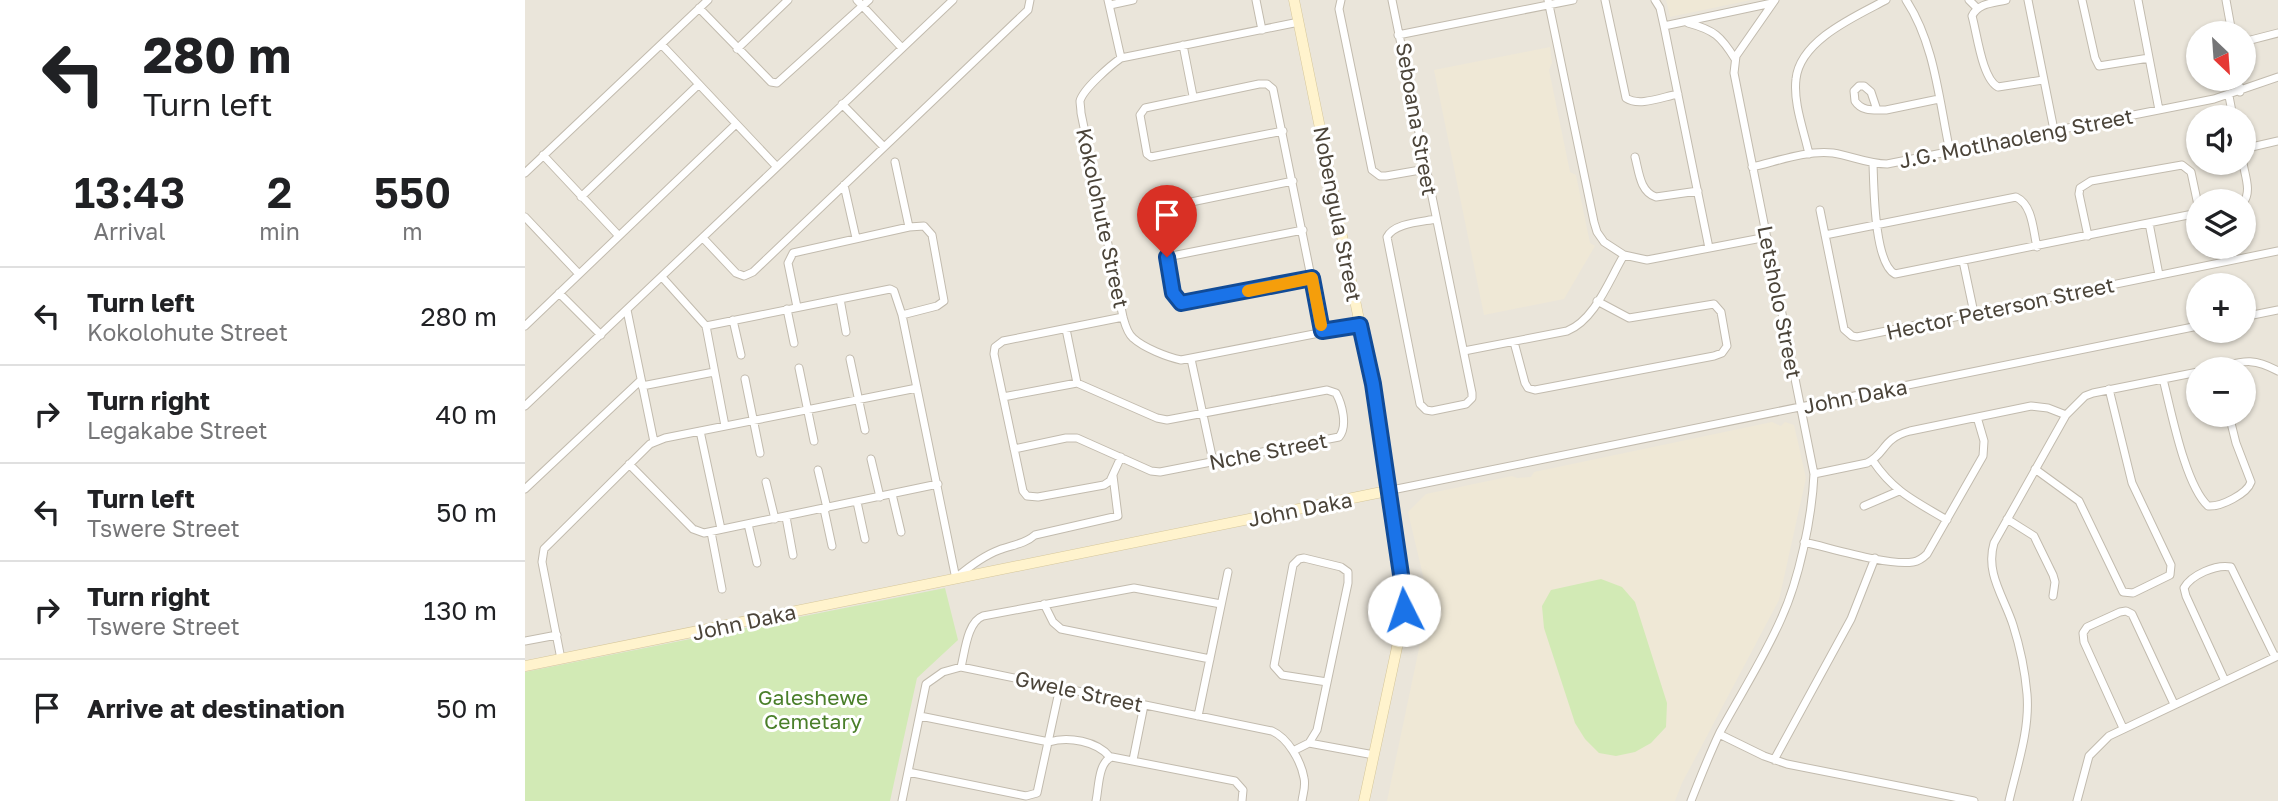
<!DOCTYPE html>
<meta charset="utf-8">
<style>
:root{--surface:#fff;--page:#f2f2f2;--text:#202124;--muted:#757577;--line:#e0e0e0}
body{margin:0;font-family:"Golos Text",sans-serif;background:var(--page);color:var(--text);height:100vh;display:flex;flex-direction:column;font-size:26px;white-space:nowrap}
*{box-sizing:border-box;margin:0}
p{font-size:23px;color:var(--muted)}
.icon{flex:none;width:38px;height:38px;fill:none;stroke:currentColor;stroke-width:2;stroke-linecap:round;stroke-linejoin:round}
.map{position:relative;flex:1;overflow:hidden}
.panel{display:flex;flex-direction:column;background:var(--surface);width:525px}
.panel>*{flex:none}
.banner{background:#fff;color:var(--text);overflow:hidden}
.needle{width:46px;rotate:155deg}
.fabs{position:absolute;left:1661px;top:21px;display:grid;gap:14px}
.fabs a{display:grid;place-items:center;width:70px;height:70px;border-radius:50%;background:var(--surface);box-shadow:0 2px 5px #0004;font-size:35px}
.pin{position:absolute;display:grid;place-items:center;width:60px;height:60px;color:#fff;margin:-72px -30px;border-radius:50% 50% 50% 0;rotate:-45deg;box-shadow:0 0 7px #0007}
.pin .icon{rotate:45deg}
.me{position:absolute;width:77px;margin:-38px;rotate:356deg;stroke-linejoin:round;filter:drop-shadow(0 0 5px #0008)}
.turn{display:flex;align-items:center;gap:24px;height:147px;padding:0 28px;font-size:32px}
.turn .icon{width:91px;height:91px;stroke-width:2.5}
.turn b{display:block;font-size:49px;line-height:60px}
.eta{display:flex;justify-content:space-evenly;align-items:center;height:119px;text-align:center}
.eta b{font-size:42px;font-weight:600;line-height:49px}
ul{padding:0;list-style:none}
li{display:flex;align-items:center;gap:21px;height:98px;padding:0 28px;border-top:2px solid var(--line)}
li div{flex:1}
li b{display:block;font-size:26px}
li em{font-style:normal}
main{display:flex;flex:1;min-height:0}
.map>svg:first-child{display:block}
.residential{fill:#eae5da;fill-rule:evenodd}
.education{fill:#efe8d6}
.green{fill:#d2eab5}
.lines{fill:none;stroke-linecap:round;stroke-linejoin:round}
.street-casing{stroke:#c2bbae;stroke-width:9}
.secondary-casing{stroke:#d6c79b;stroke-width:11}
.street{stroke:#fff;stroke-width:7}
.secondary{stroke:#fff3cd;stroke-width:10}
.route-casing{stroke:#114b97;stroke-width:18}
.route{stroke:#1a73e8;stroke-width:12}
.slow{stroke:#f59e0b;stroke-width:12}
.labels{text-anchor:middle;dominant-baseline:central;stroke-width:6;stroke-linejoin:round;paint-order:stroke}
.street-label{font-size:21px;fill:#4b4439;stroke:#fff}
.park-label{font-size:21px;fill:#4a7f2a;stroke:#fff}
</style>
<main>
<section class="panel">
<div class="banner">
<div class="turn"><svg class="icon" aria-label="left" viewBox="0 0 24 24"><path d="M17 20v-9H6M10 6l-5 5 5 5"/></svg><div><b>280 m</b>Turn left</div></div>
</div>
<div class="eta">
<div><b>13:43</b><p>Arrival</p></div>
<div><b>2</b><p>min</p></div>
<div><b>550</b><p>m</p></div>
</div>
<ul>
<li><svg class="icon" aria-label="left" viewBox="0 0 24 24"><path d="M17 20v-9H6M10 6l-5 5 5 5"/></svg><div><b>Turn left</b><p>Kokolohute Street</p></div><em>280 m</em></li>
<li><svg class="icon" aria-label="right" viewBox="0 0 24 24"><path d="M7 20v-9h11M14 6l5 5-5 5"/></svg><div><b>Turn right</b><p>Legakabe Street</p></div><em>40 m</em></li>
<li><svg class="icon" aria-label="left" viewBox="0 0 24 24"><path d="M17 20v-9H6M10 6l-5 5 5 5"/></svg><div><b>Turn left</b><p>Tswere Street</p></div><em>50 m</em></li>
<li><svg class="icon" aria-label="right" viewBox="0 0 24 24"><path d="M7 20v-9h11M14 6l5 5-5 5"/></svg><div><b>Turn right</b><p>Tswere Street</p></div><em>130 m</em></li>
<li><svg class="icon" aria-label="arrive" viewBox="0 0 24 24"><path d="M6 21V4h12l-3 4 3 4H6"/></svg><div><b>Arrive at destination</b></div><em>50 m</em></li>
</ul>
</section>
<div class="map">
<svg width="1753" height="801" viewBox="0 0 1753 801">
<rect width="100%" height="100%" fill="#f6f3ec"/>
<path class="residential" d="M0,0H1753V801H0ZM1673,33H1718V79H1673ZM1673,117H1718V163H1673ZM1673,201H1718V247H1673ZM1673,285H1718V331H1673ZM1673,369H1718V415H1673Z"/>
<path class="education" d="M1141,0H1226L1145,17Z
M1025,47L1027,63L1024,70L1045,172L1051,175L1065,243L1070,246L1039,299L959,315L909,70Z
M1247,422L1256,426L1260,422L1269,425L1281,478L1254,600L1157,783L1150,801H862L904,601L883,512L901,494L987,476L992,478L1006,477L1009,472Z"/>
<path class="green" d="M1076,579L1097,587L1110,602L1142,703L1141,727L1126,743L1110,752L1091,756L1074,753L1060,739L1050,723L1019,628L1017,606L1026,590Z
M420,588L433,640L392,678L365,801H0V672Z"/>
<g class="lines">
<defs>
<path id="street" d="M332,0L377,48
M583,0L596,58
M731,0L737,30
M816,0L814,9L847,170L855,176H861L901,169
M867,0L947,393V398L941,404L907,411L901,410L895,404L862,237C869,223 896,222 911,219
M1023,0L1069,222L1072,232L1079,242L1099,255L1122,260L1242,237
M1080,0L1101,98C1114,107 1137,97 1153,94
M1130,0L1135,8L1139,26L1184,248
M1381,0C1410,44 1414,101 1425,152
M1444,0L1452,8
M1481,0C1468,3 1453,3 1447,16C1452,33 1457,79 1473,87L1518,80
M1503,0L1529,130
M1557,0L1570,58L1574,66L1624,58
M1613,0L1634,110
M1701,0L1707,33
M585,5L608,0
M174,8L246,82L252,83L344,0
M774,22L596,58C586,65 558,89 555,101C555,104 556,109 556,113L598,317C600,324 602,333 608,338C619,348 642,357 656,360L835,325
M1163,23C1189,30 1196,36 1210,59
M1139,26L1247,3
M873,35L1048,0
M1718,42L1753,33
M137,45L252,167
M658,45L668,96
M212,49L263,0
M1713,79L1715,92
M1704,96L1708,117
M317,104L359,147
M1352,110L1346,92L1339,86H1334L1329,91L1330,101C1337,112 1349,110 1361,110L1414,99
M758,131L626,157L622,154L615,115L620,108L734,84H742L748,89L797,331
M1718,149L1753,141
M1284,154C1279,131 1268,103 1271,79C1275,40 1331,16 1361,0
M18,155L94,236
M1110,157C1114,172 1115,192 1131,197L1173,191
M370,162L384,227
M1718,163C1720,176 1727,192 1718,203
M1348,164C1349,187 1349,263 1370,274L1673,213
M1227,167C1253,161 1282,150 1308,153C1327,156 1343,164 1362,164L1689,99L1753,77
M0,173L183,0
M768,181L637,208L633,210V214L648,293L656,303L660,304L787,278
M319,185L331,238
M56,197L173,85
M1295,210L1319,329L1327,336L1332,337L1753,251
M0,217L54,274
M1624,223L1634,275
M1300,235L1491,197C1508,205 1508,231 1512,247
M1563,236L1554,194L1555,188L1566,181L1657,165L1666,172L1673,205
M178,238L211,273L219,276L228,272L503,10L505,0
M642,257L778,230
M1438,261L1449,313
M137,277L181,326
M34,293L76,335
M315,299L321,332
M272,307L263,263L268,253L384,227L399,226L407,235L419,301L412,306L377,315
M262,309L269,343
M102,310L129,442
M1718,317L1753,310
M208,320L216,355
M0,326L211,124
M541,329L552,383
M989,342L1000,383L1003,388L1010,390L1189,356L1197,353L1202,346L1196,312L1189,304L1104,318L1072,301
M939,351L1042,331C1070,320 1084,280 1099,255
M325,359L340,430
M666,359L688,461
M274,368L289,441
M1684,369C1715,363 1724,355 1753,371
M220,379L235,453
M1638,379C1646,410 1660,485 1683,506C1696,507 1722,494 1726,482L1711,443L1704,415
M117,386L189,372
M478,397L552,383L632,418L642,420L802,390L811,393C817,404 823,426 814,437L635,472L626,471L552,438H541L489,449
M0,406L428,0
M200,426L181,326L365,289L369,291L377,315L431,579
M175,431L196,529
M596,457L585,481L579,485L513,497L502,496L498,491L469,354L470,347L478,341L598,317
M346,459L355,497
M1348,461C1369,492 1390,501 1422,520
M104,464L168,529L179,533L413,484
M1510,469L1554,501L1598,592L1608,593L1645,575L1646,565L1607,483L1584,389
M293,470L302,508
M1289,474L1342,463C1362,453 1356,439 1385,431L1506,406L1523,408L1541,415
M241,482L250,519
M0,489L116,380
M862,491L1673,326
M367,494L376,532
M332,502L340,539
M1339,506L1374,491
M299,509L307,546
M261,517L268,555
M1482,519L1509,536L1528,575L1530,582L1528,596
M223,524L232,563
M186,532L197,589
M1279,542C1306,548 1363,566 1388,562C1394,561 1398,558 1402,554L1458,456L1459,441L1452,417
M432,577C445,566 458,556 474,550C487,545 500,544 510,535L593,516L588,476
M519,604L528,622L536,629L685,659
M0,641L32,635
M36,659L17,562L19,549L125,444L140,438L392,388
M436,667C440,652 442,622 458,616L609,588L696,604
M1700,681L1661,596L1659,588C1666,575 1691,564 1706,567L1750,657
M395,716L524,742C543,736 572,741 585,757
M673,716L703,572
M1598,728L1559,642L1558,633L1562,627L1595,612L1601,611L1607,614L1649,704
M1194,734L1239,756L1262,764L1449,801
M784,743L849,755
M768,751L784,743L792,730L823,583V572L816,567L779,558L774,559L768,565L749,666L757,675L802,682
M608,760L619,705
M1249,760L1326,619L1350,558
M383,772L501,796L512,793L535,687
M377,801L401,684L418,672L436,667L747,731C763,738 776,761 779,778C781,786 778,793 777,801
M571,801C574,787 573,762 587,757L710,781L718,790L717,801
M1166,801C1175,778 1184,755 1195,732C1215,695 1239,658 1256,619C1274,580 1287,518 1289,474L1209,73L1211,56L1250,0
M1484,801C1492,766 1505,730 1502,694C1500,671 1495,647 1488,625C1479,597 1460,573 1469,543L1541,415L1560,396L1568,393L1673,372
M1552,801L1564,756L1584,736L1753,656"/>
<path id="secondary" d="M769,0L847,384L879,595L877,624L839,801
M0,666L862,491"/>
</defs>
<use href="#street" class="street-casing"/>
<use href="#secondary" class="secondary-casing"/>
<use href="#street" class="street"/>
<use href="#secondary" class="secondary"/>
</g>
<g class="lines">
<defs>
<path id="route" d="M642,257L648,293L656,303L787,278L797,331L835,325L848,384L879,595V610"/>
</defs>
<use href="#route" class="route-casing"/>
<use href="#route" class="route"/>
<path class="slow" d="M723,291L787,278L796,325"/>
</g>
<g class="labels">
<g class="street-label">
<text transform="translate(892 119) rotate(80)">Seboana Street</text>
<text transform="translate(1491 138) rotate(-11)">J.G. Motlhaoleng Street</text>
<text transform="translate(813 214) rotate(79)">Nobengula Street</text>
<text transform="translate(578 218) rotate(78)">Kokolohute Street</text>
<text transform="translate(1255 302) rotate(79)">Letsholo Street</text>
<text transform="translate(1475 308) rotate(-12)">Hector Peterson Street</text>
<text transform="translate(1330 396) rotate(-11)">John Daka</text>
<text transform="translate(743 451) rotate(-11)">Nche Street</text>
<text transform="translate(775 509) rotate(-11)">John Daka</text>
<text transform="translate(219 622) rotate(-12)">John Daka</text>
<text transform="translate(554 691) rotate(12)">Gwele Street</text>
</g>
<g class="park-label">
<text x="288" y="697">Galeshewe<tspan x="288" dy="24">Cemetary</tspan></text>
</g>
</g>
</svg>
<div class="fabs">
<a><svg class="needle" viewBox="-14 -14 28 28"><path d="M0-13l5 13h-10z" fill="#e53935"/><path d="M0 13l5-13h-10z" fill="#757577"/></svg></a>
<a><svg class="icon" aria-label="sound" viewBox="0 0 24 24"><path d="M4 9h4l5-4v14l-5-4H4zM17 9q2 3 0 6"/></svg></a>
<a><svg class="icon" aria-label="layers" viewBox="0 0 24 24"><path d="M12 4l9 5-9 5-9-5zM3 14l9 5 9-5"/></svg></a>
<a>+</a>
<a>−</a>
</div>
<div class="pin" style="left:642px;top:257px;background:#d93025"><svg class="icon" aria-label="arrive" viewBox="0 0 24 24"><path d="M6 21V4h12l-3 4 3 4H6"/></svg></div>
<svg class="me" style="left:879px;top:610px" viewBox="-20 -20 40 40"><circle r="19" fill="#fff"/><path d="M0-13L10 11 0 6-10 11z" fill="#1a73e8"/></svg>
</div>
</main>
